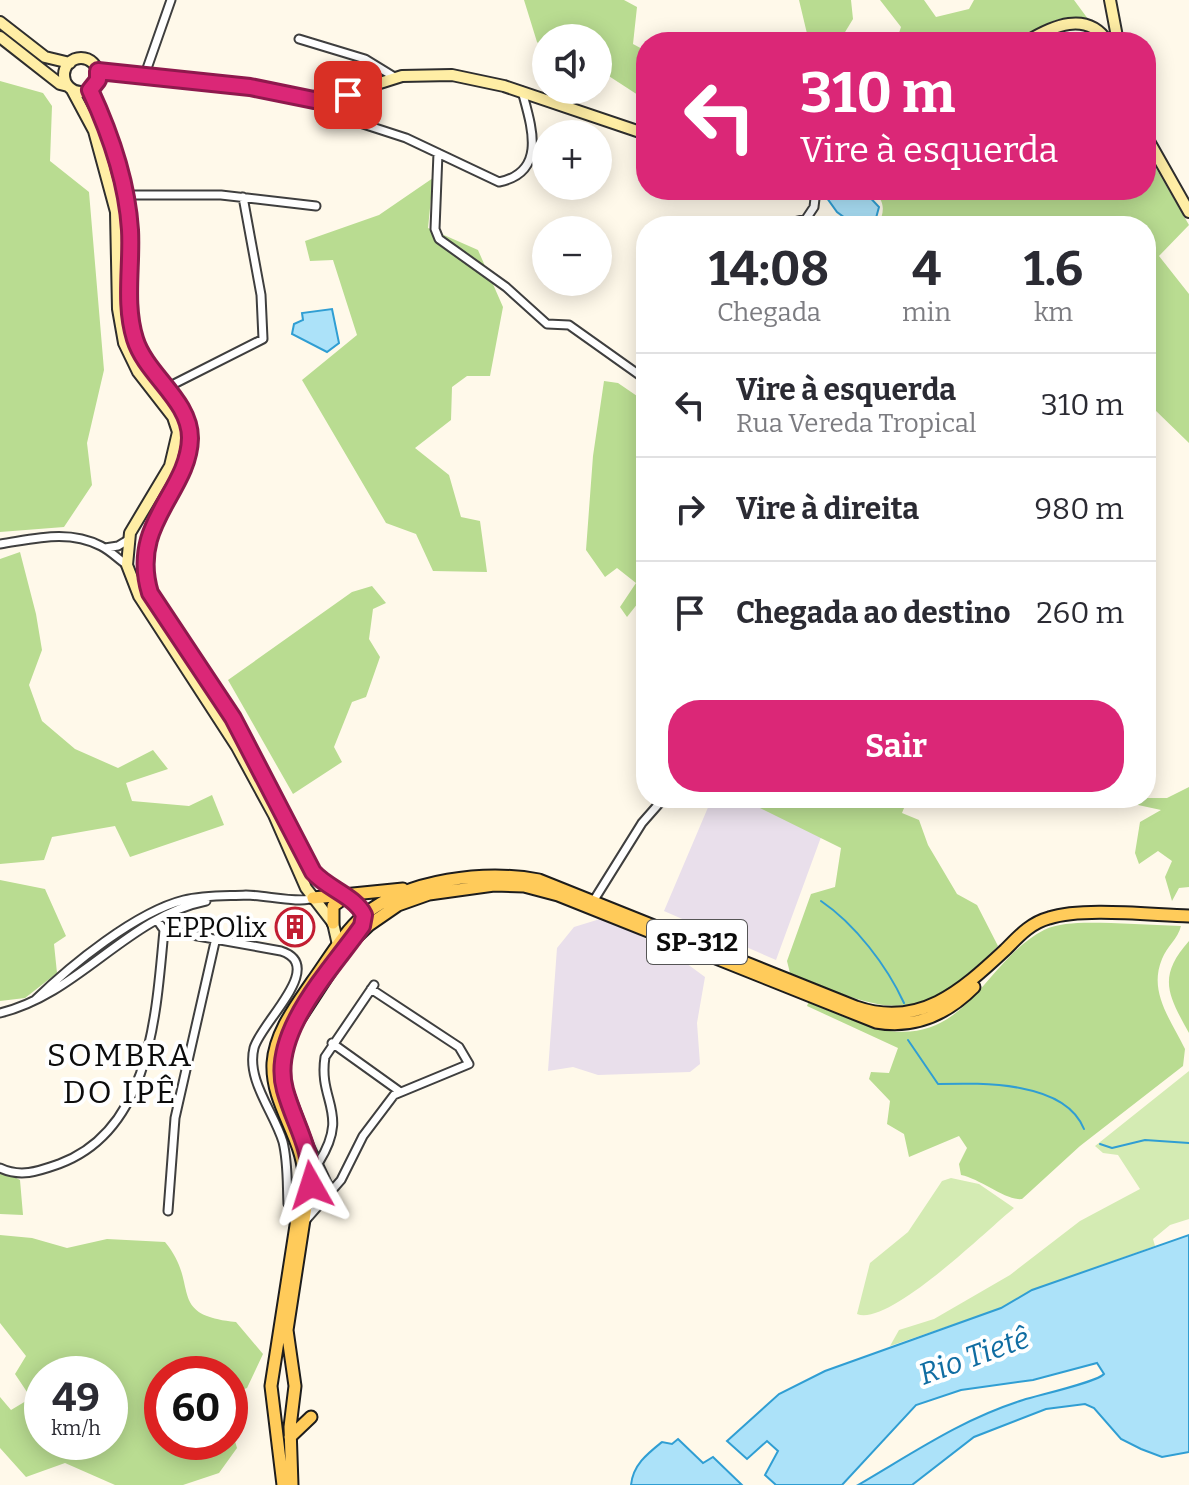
<!DOCTYPE html>
<html lang="pt">
<meta charset="utf-8">
<style>
:root{--surface:#fff;--page:#f2f2f3;--text:#2b2b33;--muted:#7c7c81;--line:#e1e1e2;--accent:#db2777}
body{margin:0;font-family:Bitter,serif;background:var(--page);color:var(--text);height:100vh;display:flex;flex-direction:column;font-size:30px;white-space:nowrap}
*{box-sizing:border-box;margin:0}
p{font-size:26px;color:var(--muted)}
.icon{flex:none;width:44px;height:44px;fill:none;stroke:currentColor;stroke-width:2;stroke-linecap:round;stroke-linejoin:round}
.map{position:relative;flex:1;overflow:hidden}
.sheet{position:absolute;left:636px;top:216px;width:520px;height:592px;display:flex;flex-direction:column;background:var(--surface);border-radius:32px;box-shadow:0 4px 20px #0003}
.sheet>*{flex:none}
.guide{position:absolute;left:636px;top:32px;width:520px;height:168px;border-radius:32px;box-shadow:0 4px 20px #0003;background:#db2777;color:#fff;overflow:hidden}
.buttons{position:absolute;left:532px;top:24px;display:grid;gap:16px}
.buttons a{display:grid;place-items:center;width:80px;height:80px;border-radius:50%;background:var(--surface);box-shadow:0 4px 20px #0003;font-size:40px}
.speed{position:absolute;left:24px;top:1356px;display:flex;gap:16px;font-size:40px;font-weight:700;text-align:center}
.speed>*{display:grid;place-content:center;width:104px;height:104px;border-radius:50%;background:var(--surface);box-shadow:0 4px 20px #0003;line-height:1}
.speed small{font-size:20px;font-weight:400}
.speed .limit{border:12px solid #d22;background:#fff;color:#111}
.pin{position:absolute;display:grid;place-items:center;width:68px;height:68px;color:#fff;margin:-34px;border-radius:16px;box-shadow:0 4px 12px #0006}
.me{position:absolute;width:88px;margin:-44px;rotate:354deg;stroke-linejoin:round;filter:drop-shadow(0 0 6px #0008)}
.turn{display:flex;align-items:center;gap:28px;height:168px;padding:0 32px;font-size:36px}
.turn .icon{width:104px;height:104px;stroke-width:2.5}
.turn b{display:block;font-size:56px;line-height:68px}
.eta{display:flex;justify-content:space-evenly;align-items:center;height:136px;text-align:center}
.eta b{font-size:48px;font-weight:700;line-height:56px}
.cta{display:flex;gap:16px;margin-top:auto;padding:16px 32px}
.cta a{flex:1;height:92px;border-radius:32px;background:var(--accent);color:#fff;font-size:32px;font-weight:700;line-height:92px;text-align:center}
ul{padding:0;list-style:none}
li{display:flex;align-items:center;gap:24px;height:104px;padding:0 32px;border-top:2px solid var(--line)}
li div{flex:1}
li b{display:block;font-size:30px}
li em{font-style:normal}
.map>svg:first-child{display:block}
.industrial{fill:#e9dfeb}
.green{fill:#d4ebb3}
.forest{fill:#b9dc91;fill-rule:evenodd}
.water{fill:#ace2f9;stroke:#309ed3;stroke-width:2}
.lines{fill:none;stroke-linecap:round;stroke-linejoin:round}
.stream{stroke:#309ed3;stroke-width:2}
.street-casing{stroke:#3f3f3f;stroke-width:11}
.secondary-casing{stroke:#2e2e2e;stroke-width:14}
.primary-casing{stroke:#1d1d1d;stroke-width:15}
.street{stroke:#fff;stroke-width:7}
.secondary{stroke:#ffeea5;stroke-width:10}
.primary{stroke:#ffcb5a;stroke-width:11}
.route-casing{stroke:#8e194d;stroke-width:20}
.route{stroke:#db2777;stroke-width:14}
.labels{text-anchor:middle;dominant-baseline:central;stroke-width:8;stroke-linejoin:round;paint-order:stroke}
.shield{fill:#fff;stroke:#555;stroke-width:2}
.shield-label{font-size:26px;font-weight:bold;fill:#0c0c0c}
.poi-label{font-size:28px;fill:#0c0c0c;stroke:#fff;text-anchor:end}
.water-label{font-size:30px;font-style:italic;fill:#106da2;stroke:#fff}
.quarter-label{font-size:32px;letter-spacing:2px;fill:#0c0c0c;stroke:#fff}
</style>
<div class="map">
<svg width="1189" height="1485" viewBox="0 0 1189 1485">
<rect width="100%" height="100%" fill="#fff9ea"/>
<path class="industrial" d="M712,798H758L824,829L776,960L664,911Z
M600,919L612,920L675,955L705,977L697,1023L700,1064L690,1072L598,1075L573,1067L548,1071L557,948L574,927Z"/>
<path class="green" d="M354,57L378,68L381,78L333,95L332,82L338,68L349,74L355,67Z
M1189,1071V1219L1170,1225L1153,1239L1155,1246L1032,1290L1002,1308L890,1346L899,1330L934,1319L1010,1275L1080,1221L1140,1189L1118,1155L1103,1153L1095,1146Z
M951,1178L979,1184L1014,1208C988,1229 889,1327 857,1314L870,1263L908,1232L942,1181Z"/>
<path class="forest" d="M524,0H624L637,7L633,44L646,51V79L638,95L598,69V38H546V51L537,42Z
M799,0H851L853,19L839,42H809Z
M880,0H924L936,17L969,9L974,0H1074L1088,19C1050,11 1042,33 1011,42C992,48 921,42 896,42L901,27Z
M0,81L43,93L52,106L50,161L89,192L104,370L87,443L92,485L64,527L0,532Z
M1146,151L1189,225L1159,256L1189,294V443L1153,408H1146V226H878C885,211 886,199 870,190L901,193L1146,190Z
M433,178L428,228L478,250L503,307L490,376H467L452,387L451,420L415,448L449,475L461,517L480,521L487,572L433,571L416,534L386,523L302,380L357,335L333,260L310,261L305,241L379,215Z
M604,381L618,383L637,396L646,395V593L627,617L620,607L636,583L617,568L605,577L586,550L593,456Z
M20,552L36,614L42,650L29,685L42,721L75,749L118,768L153,750L168,769L126,783L132,801L189,806L212,795L224,825L130,857L115,826L52,837L44,860L0,864V559Z
M372,586L386,603L373,609L369,639L380,657L366,697L352,702L334,747L342,762L293,794L228,680L352,592Z
M1189,787V887L1179,888L1172,901L1165,877L1172,861L1158,851L1139,864L1135,853L1140,822L1161,810L1138,805L1140,798H1167Z
M740,798H908L902,813L919,820L928,845L957,894L977,905L998,946C915,1028 890,1014 790,973L787,961L811,894L835,887L841,848Z
M0,880L45,889L66,936L54,944L57,973L25,998L0,1001Z
M1111,923L1181,926C1178,939 1167,946 1162,959C1148,992 1171,1020 1185,1049L1183,1066L1080,1146L1022,1199C1006,1201 981,1179 961,1175L959,1164L967,1148L959,1136L909,1157L904,1134L887,1124L890,1101L869,1079L871,1072L889,1073L898,1048L807,1006L809,1001C835,1011 864,1027 890,1031C968,1041 986,960 1044,930C1063,921 1089,923 1111,923Z
M1189,941V1033C1168,995 1157,977 1189,941Z
M0,1170L20,1180L23,1215L0,1214Z
M0,1235L32,1238L67,1248L107,1239L165,1242C201,1285 165,1315 236,1322L263,1354L247,1388L230,1394V1374H162V1442H230V1424L237,1448L219,1473L183,1485H115L65,1463L26,1477L0,1448V1397L11,1410L31,1398L15,1374L26,1356L0,1323ZM42,1374H110V1442H42Z"/>
<path class="water" d="M830,190H863L879,207L876,218L856,226L837,212L827,198Z
M332,309L339,343L327,352L292,334L294,324L303,320L302,313Z
M1189,1235V1452L1162,1457L1141,1449L1121,1439L1094,1408L1085,1404L1046,1409L974,1437L912,1485H858C913,1453 962,1419 1023,1400C1039,1395 1097,1382 1104,1374L1097,1363L1033,1380L961,1390L916,1405L842,1485H776L765,1475L778,1451L767,1441L747,1459L727,1441L779,1394L825,1371L1001,1308L1032,1290Z
M678,1439L703,1463L713,1457L742,1485H631C633,1465 647,1454 662,1442L672,1444Z"/>
<g class="lines">
<path class="stream" d="M821,901C855,924 887,966 904,1003
M908,1040L938,1084C983,1083 1065,1081 1084,1129
M1100,1144L1112,1148L1145,1140L1189,1143"/>
<defs>
<path id="street" d="M299,39L365,59L396,78
M144,77L171,0
M308,99L329,113L406,138L499,182C548,172 531,125 522,91
M438,153L435,229L439,239L506,287L547,324L569,325L645,379
M123,195H221L316,206
M776,226L806,219L814,207L816,190
M166,388L263,339L261,295L243,197
M0,544C34,539 68,529 101,546C111,551 118,559 127,565
M105,548L118,546L128,540
M594,900L642,823L664,798
M157,920L164,930L281,951C327,966 261,1022 254,1048C246,1080 274,1112 283,1142C288,1162 287,1183 288,1204
M35,1000C71,965 136,912 184,900C204,895 226,896 246,895C264,895 302,904 313,898
M0,1013C79,994 127,917 206,901
M332,1043L399,1091
M308,1142L331,1191
M319,1162C350,1112 318,1102 325,1057L374,985
M0,1168C21,1178 39,1171 59,1164C151,1130 156,1014 164,930
M168,1211L175,1118L215,942
M306,1220L341,1180L363,1136L394,1095L469,1064L459,1047L371,989"/>
<path id="secondary" d="M1110,0L1118,42
M0,22L45,57L70,63
M0,37L60,84L68,86
M1026,42C1052,26 1087,10 1108,42
M64 75a17 17 0 1 1 34 0a17 17 0 1 1-34 0Z
M98,71L250,87L326,100L402,76L452,75L504,86L646,134
M72,90L94,131L116,212L118,309L124,343L138,372L173,417L178,432L170,466L130,533L127,565L139,596L237,747L274,815L306,888L333,923L338,945
M90,90C111,134 129,186 130,236C131,270 124,306 135,339C146,375 190,400 190,438C189,491 129,524 150,593L251,749L313,872L330,888L357,904L364,915
M1146,136L1189,212"/>
<path id="primary" d="M313,898L403,889
M333,923V906L344,898
M290,1437L311,1417
M283,1485L271,1386L304,1174C301,1135 271,1103 273,1063C275,1033 295,1007 312,982C328,960 343,933 364,915C408,879 485,870 539,880L856,1007C919,1029 961,991 1005,950C1018,937 1030,923 1049,918C1083,907 1151,915 1189,916
M292,1485L290,1427L295,1386L287,1330L311,1174L306,1142L282,1078L287,1038L347,946L369,925L398,905L429,894L494,885L524,886L558,895L876,1022C915,1029 946,1015 974,987"/>
</defs>
<use href="#street" class="street-casing"/>
<use href="#secondary" class="secondary-casing"/>
<use href="#primary" class="primary-casing"/>
<use href="#street" class="street"/>
<use href="#secondary" class="secondary"/>
<use href="#primary" class="primary"/>
</g>
<g class="lines">
<defs>
<path id="route" d="M311,1185C312,1148 294,1123 285,1090C269,1033 331,970 362,926L364,915C355,896 328,889 313,872L233,718L150,593C129,523 189,492 190,438C190,400 146,375 135,339C124,304 132,266 130,230C127,182 110,133 90,90L98,80V71L250,87L314,100L348,95"/>
</defs>
<use href="#route" class="route-casing"/>
<use href="#route" class="route"/>
</g>
<defs>
<symbol id="building-ring" viewBox="-11 -11 22 22"><circle r="9.5" fill="#fff" stroke="#c21e32" stroke-width="1.5"/><path d="M-4-6H4V6H1V3H-1V6H-4ZM-2.5-4.3h1.7v1.8h-1.7ZM.8-4.3h1.7v1.8H.8ZM-2.5-1h1.7V.8h-1.7ZM.8-1h1.7V.8H.8Z" fill="#c21e32"/></symbol>
</defs>
<g fill-rule="evenodd">
<use href="#building-ring" x="273" y="905" width="44" height="44"/>
</g>
<g class="labels">
<rect class="shield" x="647" y="920" width="100" height="44" rx="6"/>
<g class="shield-label">
<text x="697" y="942">SP-312</text>
</g>
<g class="poi-label">
<text x="267" y="927">EPPOlix</text>
</g>
<g class="water-label">
<text transform="translate(974 1356) rotate(-20)">Rio Tietê</text>
</g>
<g class="quarter-label">
<text x="120" y="1055">SOMBRA<tspan x="120" dy="37">DO IPÊ</tspan></text>
</g>
</g>
</svg>
<div class="buttons">
<a><svg class="icon" aria-label="sound" viewBox="0 0 24 24"><path d="M4 9h4l5-4v14l-5-4H4zM17 9q2 3 0 6"/></svg></a>
<a>+</a>
<a>−</a>
</div>
<div class="speed"><div>49<small>km/h</small></div><div class="limit">60</div></div>
<div class="pin" style="left:348px;top:95px;background:#d93025"><svg class="icon" aria-label="arrive" viewBox="0 0 24 24"><path d="M6 21V4h12l-3 4 3 4H6"/></svg></div>
<svg class="me" style="left:311px;top:1185px" viewBox="-20 -20 40 40"><path d="M0-17L14 15 0 8-14 15z" fill="#db2777" stroke="#fff" stroke-width="4"/></svg>
<div class="guide">
<div class="turn"><svg class="icon" aria-label="left" viewBox="0 0 24 24"><path d="M17 20v-9H6M10 6l-5 5 5 5"/></svg><div><b>310 m</b>Vire à esquerda</div></div>
</div>
<section class="sheet">
<div class="eta">
<div><b>14:08</b><p>Chegada</p></div>
<div><b>4</b><p>min</p></div>
<div><b>1.6</b><p>km</p></div>
</div>
<ul>
<li><svg class="icon" aria-label="left" viewBox="0 0 24 24"><path d="M17 20v-9H6M10 6l-5 5 5 5"/></svg><div><b>Vire à esquerda</b><p>Rua Vereda Tropical</p></div><em>310 m</em></li>
<li><svg class="icon" aria-label="right" viewBox="0 0 24 24"><path d="M7 20v-9h11M14 6l5 5-5 5"/></svg><div><b>Vire à direita</b></div><em>980 m</em></li>
<li><svg class="icon" aria-label="arrive" viewBox="0 0 24 24"><path d="M6 21V4h12l-3 4 3 4H6"/></svg><div><b>Chegada ao destino</b></div><em>260 m</em></li>
</ul>
<div class="cta"><a>Sair</a></div>
</section>
</div>
